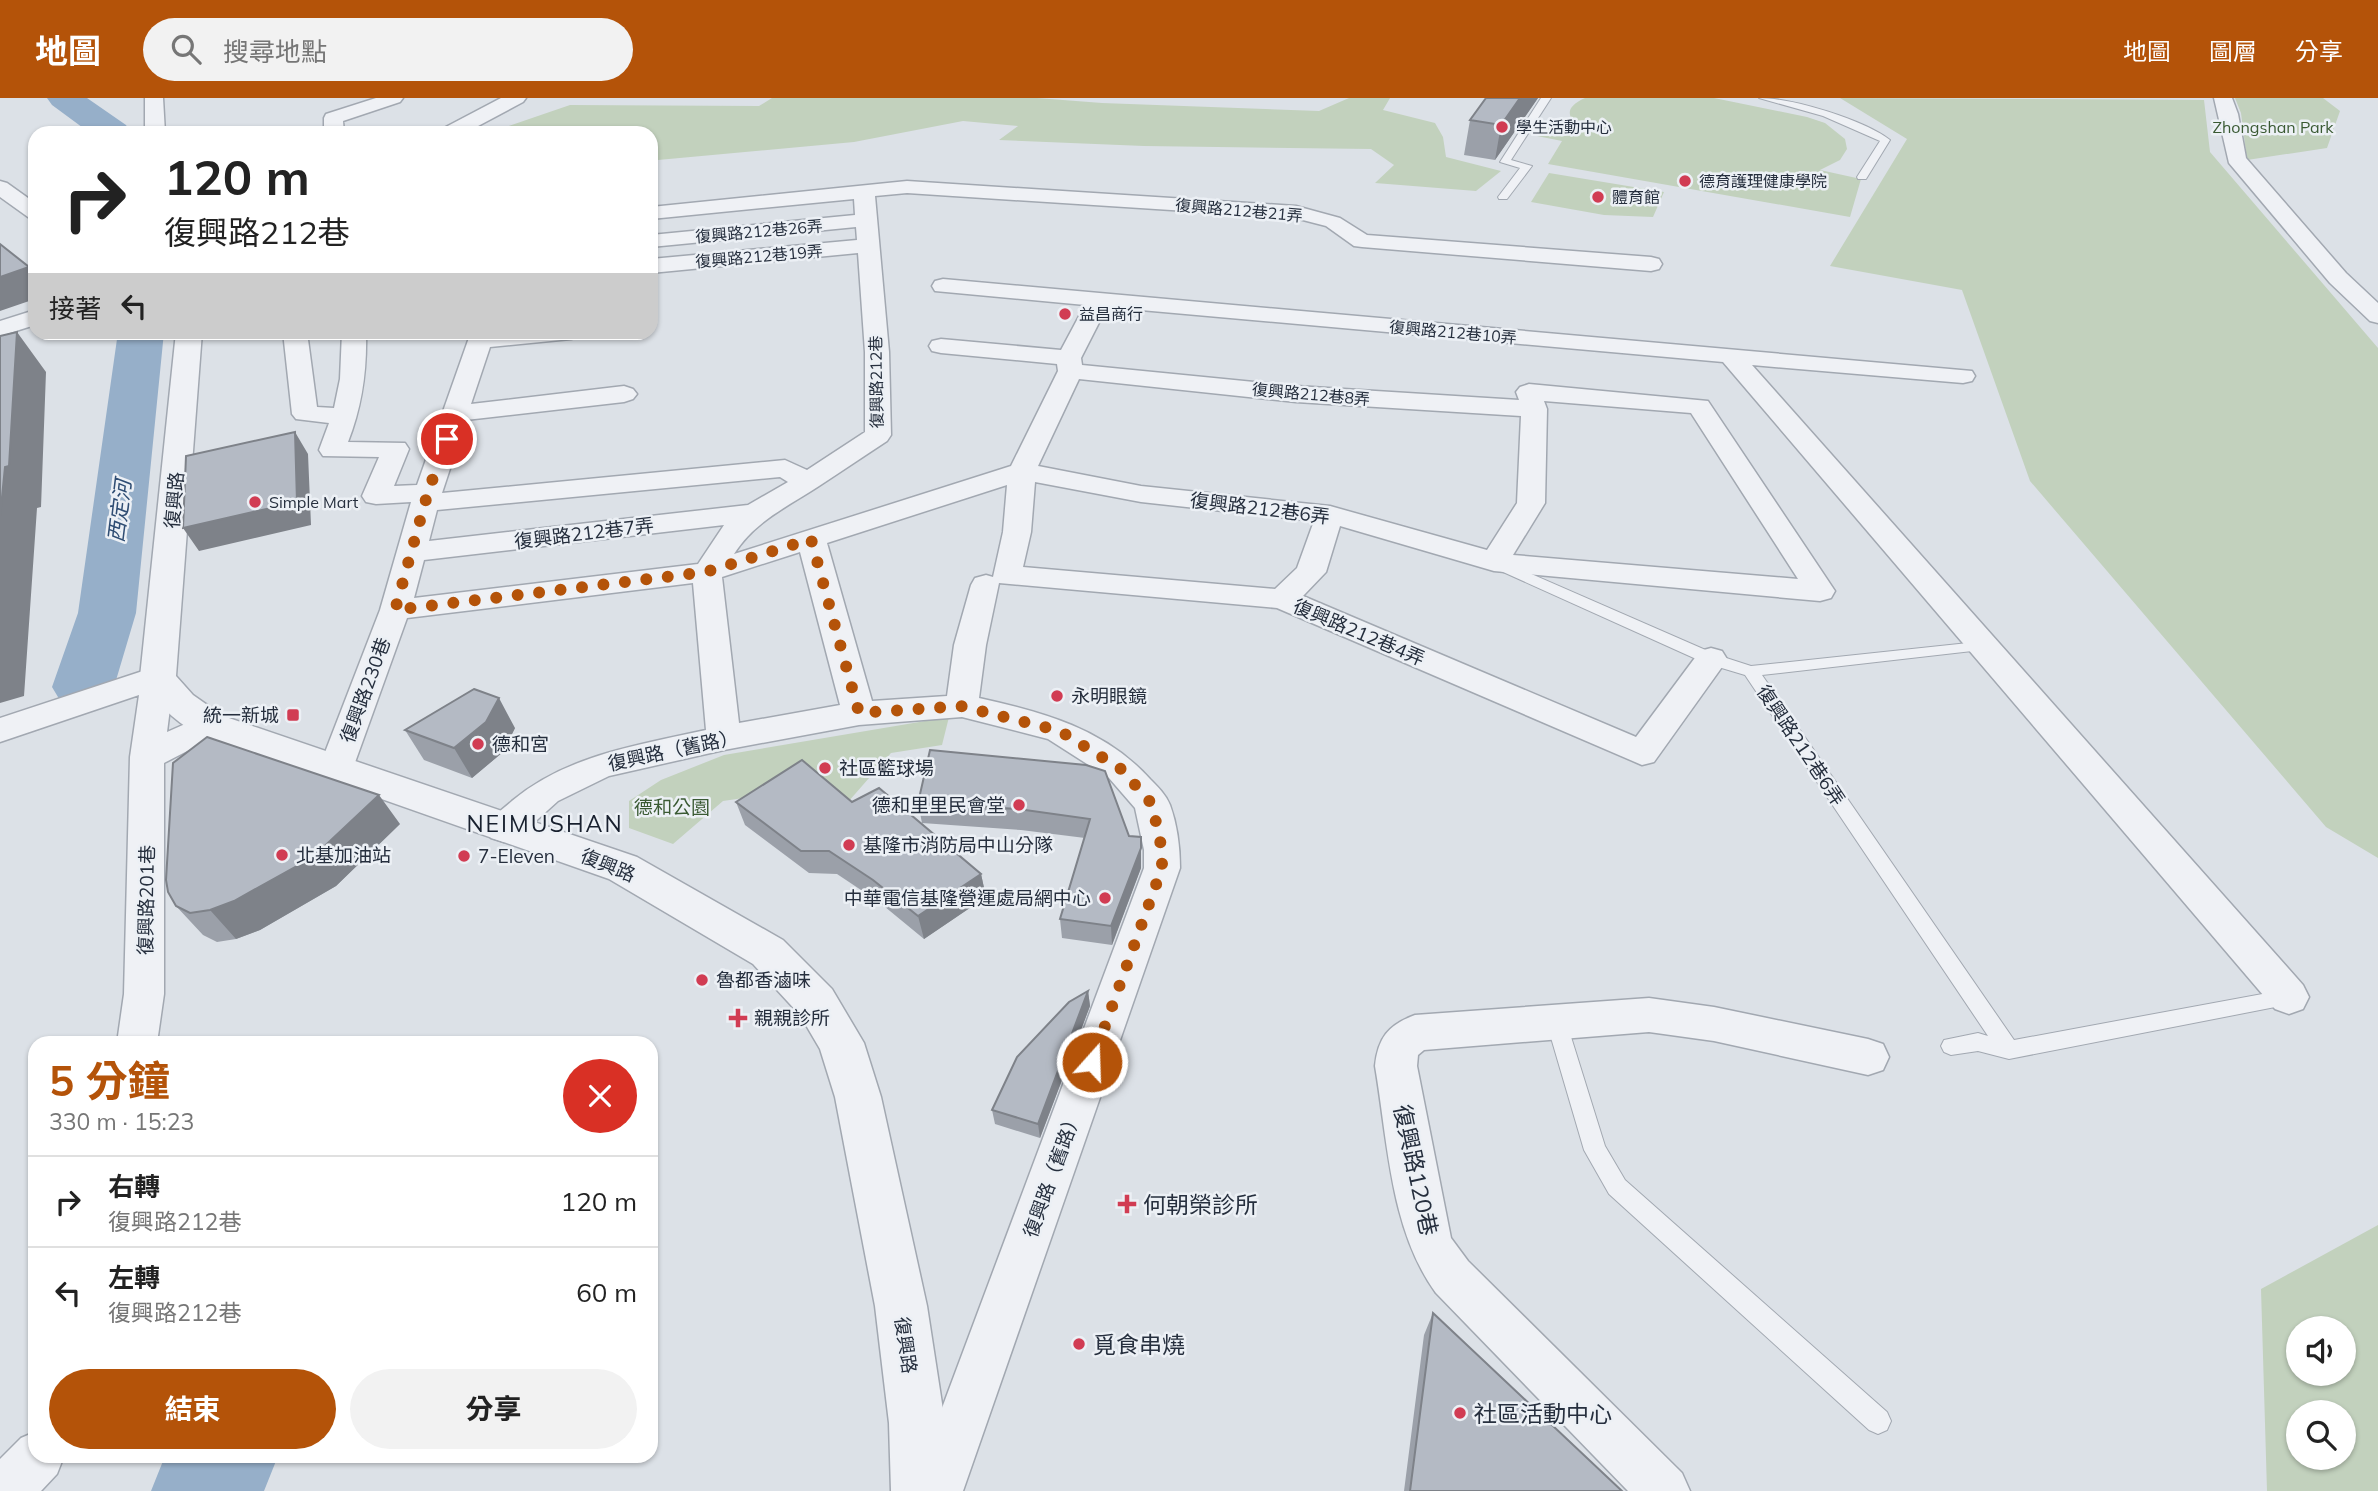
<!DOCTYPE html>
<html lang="zh-TW">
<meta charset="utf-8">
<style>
:root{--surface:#fff;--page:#f2f2f2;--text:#222;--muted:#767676;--line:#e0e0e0;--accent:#b45309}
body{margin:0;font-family:Mulish,"Noto Sans TC",sans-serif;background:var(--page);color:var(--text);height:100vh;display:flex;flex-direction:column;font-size:26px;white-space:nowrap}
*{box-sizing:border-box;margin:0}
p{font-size:23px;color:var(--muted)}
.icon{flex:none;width:38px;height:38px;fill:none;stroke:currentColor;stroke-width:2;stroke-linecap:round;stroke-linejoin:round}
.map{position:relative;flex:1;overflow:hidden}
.panel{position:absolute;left:28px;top:938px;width:630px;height:427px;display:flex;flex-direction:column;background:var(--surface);border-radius:21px;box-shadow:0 2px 5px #0004}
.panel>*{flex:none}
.guide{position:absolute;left:28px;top:28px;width:630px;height:214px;border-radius:21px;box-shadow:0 2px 5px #0004;background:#fff;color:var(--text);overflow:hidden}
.controls{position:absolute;left:2286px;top:1218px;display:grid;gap:14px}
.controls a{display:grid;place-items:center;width:70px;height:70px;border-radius:50%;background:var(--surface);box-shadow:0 2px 5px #0004;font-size:35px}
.pin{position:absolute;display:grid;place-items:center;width:60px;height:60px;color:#fff;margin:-30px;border:4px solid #fff;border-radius:50%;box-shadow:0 2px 7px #0007}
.me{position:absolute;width:77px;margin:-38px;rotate:20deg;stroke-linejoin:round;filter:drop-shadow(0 0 5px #0008)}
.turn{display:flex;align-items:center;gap:24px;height:147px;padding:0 21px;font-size:32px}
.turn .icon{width:91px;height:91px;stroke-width:2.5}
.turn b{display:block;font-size:49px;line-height:60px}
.then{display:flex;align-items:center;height:66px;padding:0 21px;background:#0003;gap:14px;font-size:26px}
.round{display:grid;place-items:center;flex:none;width:74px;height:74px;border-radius:37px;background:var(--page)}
.head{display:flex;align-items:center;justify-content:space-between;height:119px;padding:0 21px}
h1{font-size:42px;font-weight:700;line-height:52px;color:var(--accent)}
.primary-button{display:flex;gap:14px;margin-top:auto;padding:14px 21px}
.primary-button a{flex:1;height:80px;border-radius:42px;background:var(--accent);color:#fff;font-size:28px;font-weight:700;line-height:80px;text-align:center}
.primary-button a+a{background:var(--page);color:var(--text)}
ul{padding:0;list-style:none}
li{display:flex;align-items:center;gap:21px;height:91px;padding:0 21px;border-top:2px solid var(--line)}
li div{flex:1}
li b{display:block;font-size:26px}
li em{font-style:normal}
header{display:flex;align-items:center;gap:42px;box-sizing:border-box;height:98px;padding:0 35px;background:var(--accent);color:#fff}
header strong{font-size:33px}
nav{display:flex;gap:38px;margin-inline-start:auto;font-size:24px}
.search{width:490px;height:63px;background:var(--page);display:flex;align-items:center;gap:18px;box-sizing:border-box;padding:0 24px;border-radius:38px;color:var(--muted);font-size:26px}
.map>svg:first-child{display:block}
.green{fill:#c2d1bd;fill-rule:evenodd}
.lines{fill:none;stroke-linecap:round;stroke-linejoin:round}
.river{fill:#96afc9;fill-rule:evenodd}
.service-casing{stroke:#a2a8b1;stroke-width:2}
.minor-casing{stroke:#a2a8b1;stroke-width:3}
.tertiary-casing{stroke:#a2a8b1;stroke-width:3}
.service{fill:#eff1f5;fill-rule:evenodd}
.minor{fill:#eff1f5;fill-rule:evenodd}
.tertiary{fill:#eff1f5;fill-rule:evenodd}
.wall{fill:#9ba0a9}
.shaded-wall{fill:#7e8289}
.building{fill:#b4bac4;stroke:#7e8289;stroke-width:2}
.route{stroke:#b45309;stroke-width:12;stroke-dasharray:0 21.6}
.poi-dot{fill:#d13c53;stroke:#ecf0f5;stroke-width:2.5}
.labels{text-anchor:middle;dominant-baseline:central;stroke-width:5;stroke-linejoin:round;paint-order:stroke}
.far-poi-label{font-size:16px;fill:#262f3e;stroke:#ecf0f5;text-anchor:start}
.far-park-label{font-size:16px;fill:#3a5a33;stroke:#ecf0f5}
.far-street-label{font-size:16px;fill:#262f3e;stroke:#ecf0f5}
.street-label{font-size:19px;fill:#262f3e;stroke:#ecf0f5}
.poi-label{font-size:19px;fill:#262f3e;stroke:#ecf0f5;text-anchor:start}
.park-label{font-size:19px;fill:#3a5a33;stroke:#ecf0f5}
.water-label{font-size:21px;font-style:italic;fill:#2f4d73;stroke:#ecf0f5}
.quarter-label{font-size:23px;letter-spacing:2px;fill:#18202e;stroke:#ecf0f5}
.near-street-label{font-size:23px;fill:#262f3e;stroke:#ecf0f5}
.near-poi-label{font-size:23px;fill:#262f3e;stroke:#ecf0f5;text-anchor:start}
</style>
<header>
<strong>地圖</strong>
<div class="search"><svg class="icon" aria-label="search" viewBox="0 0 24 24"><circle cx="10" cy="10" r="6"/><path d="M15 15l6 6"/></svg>搜尋地點</div>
<nav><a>地圖</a><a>圖層</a><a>分享</a></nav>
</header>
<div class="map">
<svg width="2378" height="1393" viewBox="0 0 2378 1393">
<rect width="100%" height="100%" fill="#dce1e7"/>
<path class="green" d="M772,0H1037L1102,5L1319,13L1349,0H1390L1383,12L1435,25L1443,39L1446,59L1501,73L1476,93L1375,85L1394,67L1371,51L1144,48L999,42L1018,28L963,23L854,44L658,62L651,59V35H488L570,7L759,8Z
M1585,0H1714L1807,19L1825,25L1845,41L1847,51L1840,62L1820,72L1861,81L1850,119L1548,66L1562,43L1532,37L1539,27L1584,34C1569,21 1561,11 1585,0Z
M1840,0L2204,2L2210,54L2378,250V760L2326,729L2030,383L1962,192L1830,168L1907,41Z
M2235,0H2323L2340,13L2327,50L2247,62L2241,15Z
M1549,75L1664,94L1653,119L1604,117L1531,104Z
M949,619L942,647L891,655L841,712L771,696L723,703L673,746L629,730V703L661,682L724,657Z
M2378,1127V1393H2267L2261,1191ZM2298,1230H2343V1276H2298ZM2298,1314H2343V1360H2298Z"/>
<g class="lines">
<path class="river" d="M47,0H87L126,27L131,35H90L52,7Z
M118,234H164L136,515L114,589L105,604L83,610L61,604L52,589L78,515Z
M165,1358H278L264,1393H151Z"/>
<defs>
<path id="service" d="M1541,0H1551L1511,62L1532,68L1507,101H1499L1498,99L1520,70L1500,64Z
M1759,0C1793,0 1864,22 1890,42L1866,81H1858L1857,79L1880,43L1823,18Z
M1497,461L1717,557L1751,568L1987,543L1989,547L1987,551L1981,552L1762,577L2014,942L2289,891L2296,893L2299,899L2296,905L2009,961L1978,953L1951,957L1944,954L1941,948L1944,942L1978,935L1988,938L1745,577L1705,565L1492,469L1490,466L1492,463Z
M1557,917L1564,920L1567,926L1605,1048L1625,1082L1887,1314L1891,1323L1887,1332L1878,1336L1869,1332L1609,1096L1584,1052L1547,926L1550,920Z"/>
<path id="minor" d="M145,0H163L165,35H145Z
M376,0H403L400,4L343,23L344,35H324V20L326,16Z
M2214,0H2232L2238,16L2246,60L2346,175L2378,205V225L2370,223L2330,185L2229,65Z
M0,83L7,85L35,105V121L28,119L0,99Z
M907,83L1296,108L1340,120L1367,137L1651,159L1659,161L1662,166L1659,171L1651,173L1362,149L1354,148L1326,128L1295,120L907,95L875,98L889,254L891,337L887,343C864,358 842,373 819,388C787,409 755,423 734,456L1011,368L1058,273L1057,266L941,255L932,253L929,248L932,243L941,241L1061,252L1085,207L935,193L932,188L935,183L943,181L1972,273L1975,278L1972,283L1963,285L1752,267L2303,887L2309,899L2303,911L2289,916L2275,911L1723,264L1107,209L1081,260L1082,267L1296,288L1519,302L1516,294L1520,289L1529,286L1708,303L1835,493L1831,500L1820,503L1494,473L1340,428L1326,474L1303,498L1636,639L1700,553L1711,550L1722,553L1727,561L1722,569L1654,664L1642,667L1277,510L999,485L986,547L979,600C1043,614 1105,631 1150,681C1158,689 1166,697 1170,707C1177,726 1180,749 1180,770L963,1393H911L1144,770V752L1135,710L1109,680L1048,641L962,619L859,627L724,652L609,678L558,703L517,740L504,744L491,740L486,730C492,718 502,712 512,703C567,657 638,647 706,632L693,485L407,520L353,670L348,679L336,683L324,679L319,670L380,512L411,404L376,406L366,404L362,398L379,359L323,358L319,352L329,325L296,321L292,316L283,234H307L317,309L334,310L340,281L342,234H366C367,274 362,308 348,344L405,345L409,351L394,388L417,387L471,234H583L579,239L571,241L490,249L471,306L624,288L633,291L637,296L633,301L624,304L466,322L442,395L785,362L807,372L865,334V254L858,155L651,175V161L857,142L856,129L651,149V137L855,117L854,101L651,121V109ZM1079,281L1296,304L1521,318L1517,405L1487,452L1330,408L1141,388L1038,368ZM1544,303L1691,315L1798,481L1513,457L1545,405L1547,311ZM780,379L788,384L748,407L429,443L437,412ZM1035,384L1141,404L1314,423L1297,470L1275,491L1023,469L1031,434ZM1007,387L1003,434L993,479L986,477L975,480L971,487L954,547L947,598L872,603L827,445ZM724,427L698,466L414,500L424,462ZM800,454L840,607L739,625L722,479Z
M35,212V227L0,238V223Z
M158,568L169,571L174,579L167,634L210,615L222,619L227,627L222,635L164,665V896L157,945H117L124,896L130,659L139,597L0,644V620Z
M1649,900L1714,909L1868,941L1883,946L1889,959L1883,972L1868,977L1714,943L1649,934L1424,952L1418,957L1417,968L1451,1140L1468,1163L1682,1375L1690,1393H1628L1436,1195C1390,1132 1388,1044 1375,968C1378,940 1388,927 1415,917Z
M35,1334V1358H64L57,1376L41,1393H0V1361L21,1340Z"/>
<path id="tertiary" d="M501,0H526L523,4L465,35H439L442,31Z
M176,234H202L176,578L193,597L223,618L637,759L783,842L832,891L864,945L881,999L927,1208L945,1325L947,1393H891L889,1325L875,1208L835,999L820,951L800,917L753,866L609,781L197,636C172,621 155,604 140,579Z"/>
</defs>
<use href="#service" class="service-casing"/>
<use href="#minor" class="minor-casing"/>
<use href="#tertiary" class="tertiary-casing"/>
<use href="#service" class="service"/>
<use href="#minor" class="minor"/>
<use href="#tertiary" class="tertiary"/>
</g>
<path class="wall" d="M1486,0H1538L1495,62L1464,57L1470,22Z
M515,630L503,654L472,680L424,662L405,632Z
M1086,667L1141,770L1112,847L1062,840L1060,821L1085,740L1021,732L922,725L918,705Z
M736,704H852L981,776L986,799L924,841L879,804L837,776L809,775L745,727Z
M400,726L336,788L260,832L236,841L217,844L203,837L176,808Z
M1088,893L1090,908L1040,1040L995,1026L992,1012Z
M1433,1215L1622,1393H1404L1424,1237Z"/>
<path class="shaded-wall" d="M1520,0H1538L1495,62L1501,27Z
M29,169L35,178V201L0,213V179Z
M17,234L46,274L41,409L37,410L24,598L0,605V419Z
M295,334L308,356L311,427L199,453L183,430Z
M499,600L515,630L503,654L472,680L454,650Z
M379,697L400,726L336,788L260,832L236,841L210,812Z
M1141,739V770L1112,847L1111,828Z
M981,776L986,799L924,841L918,818Z
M1088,893L1090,908L1040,1040L1038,1026Z"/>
<path class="building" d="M1486,0H1520L1501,27L1470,22Z
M0,146L29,169L0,179Z
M17,234L9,368L5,369L0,419V238Z
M295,334L297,404L183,430L186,358Z
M474,591L499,600L486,624L454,650L405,632Z
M207,639L379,697L313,759L234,803L210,812L190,815L176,808L168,794L166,782L173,665Z
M930,652L1086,667L1105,673L1129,738L1141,739V750L1111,828L1060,821L1090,721L1018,711L918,705Z
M802,662L852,704L879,690L981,776L918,818L873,782L829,753H801L736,704Z
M1088,893L1038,1026L992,1012L1017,959L1069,904Z
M1433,1215L1622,1393H1410Z"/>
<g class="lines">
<path class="route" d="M447,341L428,394L395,512L706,474L811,441L859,615L961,608L1060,633L1121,671L1152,706L1162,752V770L1092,964"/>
</g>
<g class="poi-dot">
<circle cx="1502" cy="29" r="7"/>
<circle cx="1685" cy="83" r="7"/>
<circle cx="1598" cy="99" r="7"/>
<circle cx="1065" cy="216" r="7"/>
<circle cx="255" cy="404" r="7"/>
<circle cx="1057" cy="598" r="7"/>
<rect x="286" y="610" width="14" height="14" rx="3.5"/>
<circle cx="478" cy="646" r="7"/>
<circle cx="825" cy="670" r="7"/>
<circle cx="1019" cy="707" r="7"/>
<circle cx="849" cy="747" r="7"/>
<circle cx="282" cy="757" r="7"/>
<circle cx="464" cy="758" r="7"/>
<circle cx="1105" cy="800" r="7"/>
<circle cx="702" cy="882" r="7"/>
<path d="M734.5 909.5h7v7h7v7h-7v7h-7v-7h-7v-7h7z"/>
<path d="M1123.5 1095.5h7v7h7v7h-7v7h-7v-7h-7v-7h7z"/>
<circle cx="1079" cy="1246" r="7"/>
<circle cx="1460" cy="1315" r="7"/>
</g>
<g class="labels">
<g class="far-poi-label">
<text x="1516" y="29">學生活動中心</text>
<text x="1699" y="83">德育護理健康學院</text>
<text x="1612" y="99">體育館</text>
<text x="1079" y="216">益昌商行</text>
<text x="269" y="404">Simple Mart</text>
</g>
<g class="far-park-label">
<text x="2273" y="29">Zhongshan Park</text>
</g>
<g class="far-street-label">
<text transform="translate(1239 112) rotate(5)">復興路212巷21弄</text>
<text transform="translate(759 133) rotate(-5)">復興路212巷26弄</text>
<text transform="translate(759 158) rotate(-5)">復興路212巷19弄</text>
<text transform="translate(1453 234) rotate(5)">復興路212巷10弄</text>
<text transform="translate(876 284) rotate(-91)">復興路212巷</text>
<text transform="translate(1311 296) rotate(5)">復興路212巷8弄</text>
</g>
<g class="street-label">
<text transform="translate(174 402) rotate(-85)">復興路</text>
<text transform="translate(1260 410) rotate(7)">復興路212巷6弄</text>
<text transform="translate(584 435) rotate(-7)">復興路212巷7弄</text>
<text transform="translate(1359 534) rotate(23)">復興路212巷4弄</text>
<text transform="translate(365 592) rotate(-70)">復興路230巷</text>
<text transform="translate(1801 647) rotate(56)">復興路212巷6弄</text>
<text transform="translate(673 652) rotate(-12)">復興路（舊路）</text>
<text transform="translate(608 767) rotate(22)">復興路</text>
<text transform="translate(146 802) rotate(-89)">復興路201巷</text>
<text transform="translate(1052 1076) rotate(-70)">復興路（舊路）</text>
<text transform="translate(906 1247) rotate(82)">復興路</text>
</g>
<g class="poi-label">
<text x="1071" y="598">永明眼鏡</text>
<text x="279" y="617" text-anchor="end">統一新城</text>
<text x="492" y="646">德和宮</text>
<text x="839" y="670">社區籃球場</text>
<text x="1005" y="707" text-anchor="end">德和里里民會堂</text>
<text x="863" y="747">基隆市消防局中山分隊</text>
<text x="296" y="757">北基加油站</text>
<text x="478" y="758">7-Eleven</text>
<text x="1091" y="800" text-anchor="end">中華電信基隆營運處局網中心</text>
<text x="716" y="882">魯都香滷味</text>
<text x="754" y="920">親親診所</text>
</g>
<g class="park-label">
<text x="672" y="709">德和公園</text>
</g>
<g class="water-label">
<text transform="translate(119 413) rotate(-83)">西定河</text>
</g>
<g class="quarter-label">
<text x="545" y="725">NEIMUSHAN</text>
</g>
<g class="near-street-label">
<text transform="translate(1416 1072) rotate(78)">復興路120巷</text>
</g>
<g class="near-poi-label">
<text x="1143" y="1106">何朝榮診所</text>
<text x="1093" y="1246">覓食串燒</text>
<text x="1474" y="1315">社區活動中心</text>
</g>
</g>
</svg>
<div class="controls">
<a><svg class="icon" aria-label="sound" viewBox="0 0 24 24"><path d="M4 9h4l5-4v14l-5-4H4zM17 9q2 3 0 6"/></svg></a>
<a><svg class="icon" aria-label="search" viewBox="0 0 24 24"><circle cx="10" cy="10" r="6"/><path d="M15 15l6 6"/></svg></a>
</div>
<div class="pin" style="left:447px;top:341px;background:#d93025"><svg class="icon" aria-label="arrive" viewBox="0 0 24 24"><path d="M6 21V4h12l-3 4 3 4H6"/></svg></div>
<svg class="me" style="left:1092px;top:964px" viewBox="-20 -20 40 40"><circle r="17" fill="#b45309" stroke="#fff" stroke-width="3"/><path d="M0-11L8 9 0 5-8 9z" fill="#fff"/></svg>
<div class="guide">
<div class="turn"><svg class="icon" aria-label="right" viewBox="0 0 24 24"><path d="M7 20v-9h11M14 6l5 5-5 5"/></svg><div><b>120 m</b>復興路212巷</div></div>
<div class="then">接著<svg class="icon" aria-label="left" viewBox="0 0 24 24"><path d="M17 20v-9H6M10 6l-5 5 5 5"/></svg></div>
</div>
<section class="panel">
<div class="head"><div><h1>5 分鐘</h1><p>330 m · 15:23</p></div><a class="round" style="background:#d93025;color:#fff"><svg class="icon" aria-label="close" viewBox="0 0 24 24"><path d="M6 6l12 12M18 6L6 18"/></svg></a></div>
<ul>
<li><svg class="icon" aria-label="right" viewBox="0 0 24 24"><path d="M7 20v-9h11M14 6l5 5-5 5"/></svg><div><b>右轉</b><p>復興路212巷</p></div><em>120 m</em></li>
<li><svg class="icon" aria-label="left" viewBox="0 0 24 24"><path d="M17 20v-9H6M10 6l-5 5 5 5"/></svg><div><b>左轉</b><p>復興路212巷</p></div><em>60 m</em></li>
</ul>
<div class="primary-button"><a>結束</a><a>分享</a></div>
</section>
</div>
